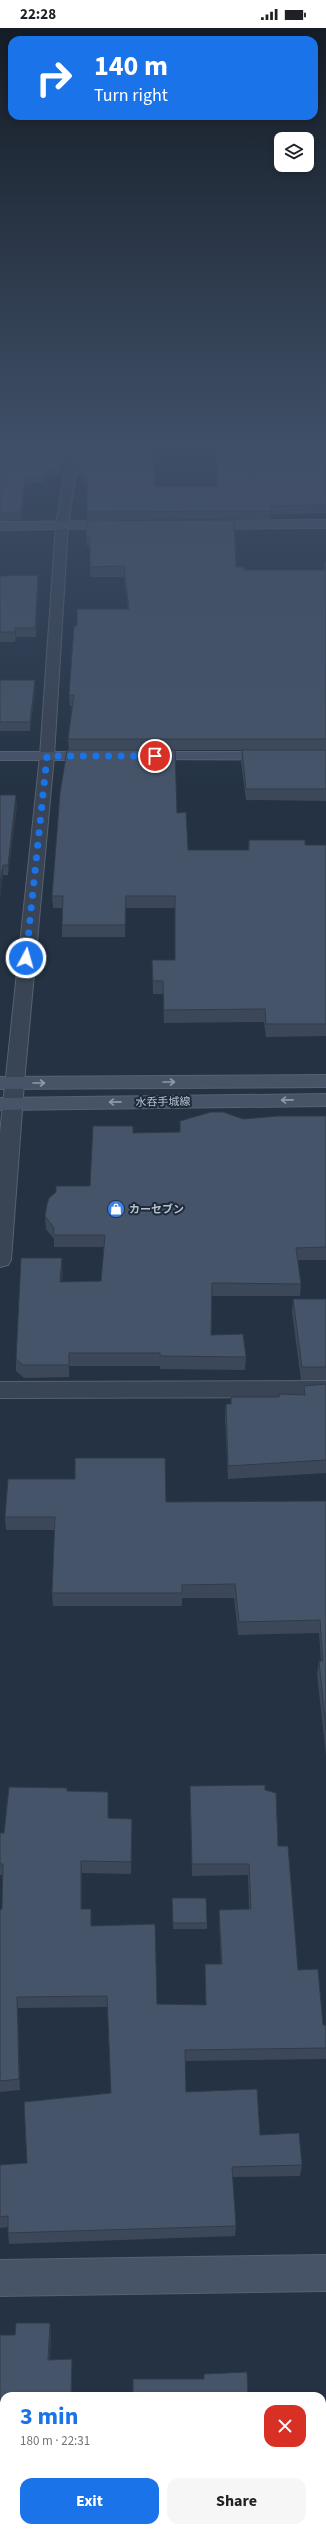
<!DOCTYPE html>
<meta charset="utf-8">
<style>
:root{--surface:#fff;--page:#f6f6f6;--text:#202124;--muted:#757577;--accent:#1a73e8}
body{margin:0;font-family:"Source Sans 3","Noto Sans JP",sans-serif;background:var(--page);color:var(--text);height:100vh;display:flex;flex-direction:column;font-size:15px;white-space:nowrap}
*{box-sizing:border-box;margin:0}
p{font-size:13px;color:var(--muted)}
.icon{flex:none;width:22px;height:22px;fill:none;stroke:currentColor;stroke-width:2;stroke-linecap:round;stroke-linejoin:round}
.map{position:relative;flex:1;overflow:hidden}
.details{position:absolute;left:0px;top:2364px;width:326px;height:140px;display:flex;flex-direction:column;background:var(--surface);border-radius:12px 12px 0 0;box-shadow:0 2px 6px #0003}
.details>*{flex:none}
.banner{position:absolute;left:8px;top:8px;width:310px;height:84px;border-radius:12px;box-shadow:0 2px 6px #0003;background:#1a73e8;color:#fff;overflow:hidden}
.fabs{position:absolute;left:274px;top:104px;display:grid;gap:8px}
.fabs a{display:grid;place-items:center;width:40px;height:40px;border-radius:8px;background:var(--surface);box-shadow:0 2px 6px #0003;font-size:20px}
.pin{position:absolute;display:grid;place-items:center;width:34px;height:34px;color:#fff;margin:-17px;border:2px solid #fff;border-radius:50%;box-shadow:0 1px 4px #0007}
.me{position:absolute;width:44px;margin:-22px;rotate:6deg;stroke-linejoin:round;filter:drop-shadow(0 0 3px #0008)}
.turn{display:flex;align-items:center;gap:14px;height:84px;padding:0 20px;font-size:18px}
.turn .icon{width:52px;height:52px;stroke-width:2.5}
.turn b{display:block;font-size:28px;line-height:34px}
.round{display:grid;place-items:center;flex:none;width:42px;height:42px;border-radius:12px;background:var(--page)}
.head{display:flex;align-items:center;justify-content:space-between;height:68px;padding:0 20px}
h1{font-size:24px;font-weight:700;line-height:30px;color:var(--accent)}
.cta{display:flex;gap:8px;margin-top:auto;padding:8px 20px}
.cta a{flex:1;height:46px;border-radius:12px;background:var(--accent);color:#fff;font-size:16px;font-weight:700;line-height:46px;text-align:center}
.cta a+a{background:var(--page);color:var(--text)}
.status{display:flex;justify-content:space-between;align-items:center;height:28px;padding:0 20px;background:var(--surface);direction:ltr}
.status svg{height:11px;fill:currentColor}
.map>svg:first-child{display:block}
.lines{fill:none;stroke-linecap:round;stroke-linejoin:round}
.street-casing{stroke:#576271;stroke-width:2}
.secondary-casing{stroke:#576271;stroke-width:2}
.street{fill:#394454;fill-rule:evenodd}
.secondary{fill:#475367;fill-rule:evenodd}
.wall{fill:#3c485a}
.shaded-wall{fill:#313b4a}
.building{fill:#465469;stroke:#313b4a}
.oneway{stroke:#8f9aa9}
.route{stroke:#1a73e8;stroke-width:7;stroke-dasharray:0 12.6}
.labels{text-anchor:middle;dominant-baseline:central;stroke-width:4;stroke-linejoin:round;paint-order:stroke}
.street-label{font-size:11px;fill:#b6c0cd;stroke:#1e2939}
.poi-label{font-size:11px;font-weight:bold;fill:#b6c0cd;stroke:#1e2939;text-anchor:start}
</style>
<div class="status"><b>22:28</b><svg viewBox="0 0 49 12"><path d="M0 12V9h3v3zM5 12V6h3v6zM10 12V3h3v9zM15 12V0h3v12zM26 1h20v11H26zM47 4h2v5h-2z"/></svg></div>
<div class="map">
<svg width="326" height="2504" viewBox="0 0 326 2504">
<rect width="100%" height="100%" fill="#243244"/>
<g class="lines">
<defs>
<path id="street" d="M70,413H80L68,497L54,728L24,1055L11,1232L8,1237L0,1239V1105L40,728L56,497Z
M326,1353V1369L0,1370V1354Z"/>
<path id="secondary" d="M326,492V500L203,501L197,497L203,493Z
M117,493L123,497L121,500L0,502V494Z
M0,724H95L102,728L95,732H0Z
M145,724H326V732L140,731L138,728Z
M326,1047V1059L0,1061V1049Z
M326,1066V1078L0,1082V1070Z
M326,2227V2263L0,2268V2232Z"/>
</defs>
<use href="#street" class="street-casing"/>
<use href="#secondary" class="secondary-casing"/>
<use href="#street" class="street"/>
<use href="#secondary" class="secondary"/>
</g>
<path class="wall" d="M0,413H60V416H66L67,424L63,448H44L43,455H26L21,492L0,493Z
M214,413H326V485L271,486V491L87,492V456H84V448H76V440L80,415L155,458H217Z
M87,493L236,539L244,542H324V535H326V773L246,772L241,734L242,722H175L177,785L188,822H248L249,812L305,817H326V1008L266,1009L264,994L164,995L163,966H153L152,932H175V880H126L125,909H62V897L63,880H53L52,868L69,722L68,711L72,678H70L69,667L77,598L128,581L124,549H90V518H87Z
M0,548L38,556L36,609H16L15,614H0Z
M0,652L35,661L30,703H0Z
M0,767L17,777L8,847H3L0,869Z
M326,1088V1232H298L301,1256L300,1268H212L211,1307L246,1329L245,1342L160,1341V1338H69V1349L24,1350L16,1343V1331L63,1242L62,1254L101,1253L104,1219H54V1211L46,1201L45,1188L90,1158L133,1105L180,1104V1093L243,1091Z
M293,1271H326V1352H301L292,1284Z
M326,1356V1445L228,1451L225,1389L226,1376H231V1369H279L304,1367V1358Z
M326,1473V1727L317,1646L319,1633H321L319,1605L238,1607L234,1570H182V1578H53L52,1565L55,1502H6L5,1489L166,1474Z
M190,1758L265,1762L278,1818L298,1942L323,1997H326V2031L185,2033L186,2064L260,2107L302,2137L300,2148L232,2149L236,2198L235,2208L9,2216L8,2205V2199L0,2200V2137L27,2135L111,2065L108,1979L18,1980L20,2062L0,2064V1882L2,1881L3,1847H0V1805H4L68,1763L108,1775V1790L132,1802L131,1846L82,1845V1881L91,1898L157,1976L206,1977L205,1936H221L219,1893V1882L249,1881L248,1847L192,1848Z
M172,1877L207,1895V1901H173Z
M50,2295L51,2304L50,2332L72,2340V2368H4V2468L0,2469V2307H15Z"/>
<path class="shaded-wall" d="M66,416L67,424L63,448L62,440Z
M44,440V448L43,455V447Z
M26,447V455L21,492V484Z
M38,547V556L36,609L35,600Z
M15,600L16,609L15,614Z
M35,652V661L30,703V694Z
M16,767L17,777L8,847V837Z
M3,837V847L0,869V855Z
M62,1230L63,1242L60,1266V1254Z
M132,1791V1802L131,1846V1834Z
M81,1833L82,1845V1893L81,1881Z
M17,1969L18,1980L20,2062L19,2051Z
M50,2295L51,2304L49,2341L48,2332Z
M72,2331V2368H71Z"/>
<path class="building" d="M0,413H59V416H66L62,440H44L43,447H26L21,484L0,485Z
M110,413H152L155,458H218L215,413H326V477L271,478L272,483L87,484V448H84V440H76L80,415Z
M234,492L236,539H244V542H326L324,535H326V711H68L74,667H69L74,598H77V581H129L124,538L90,539V509H86L87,493Z
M38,547L35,600H15V604H0V548Z
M0,652H35L30,694H0Z
M67,722H175L177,785L186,784L188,822H249V812H305V817H326V996H266L265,981L164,982L163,953H153L152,932H175V868H126L125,897H62L63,868H52L60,765Z
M242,722H326V761H246Z
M0,767H16L8,837H3L0,855Z
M211,1084H223L243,1091L279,1088H326V1219L296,1220L301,1256L212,1255L211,1307L243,1306L246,1329L160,1328V1325H69V1337H23L16,1331L21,1230H62L60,1254L101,1253L105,1207H53L54,1200L45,1188L47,1176L49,1170L56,1164V1158H90L93,1098H133V1105L180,1104V1093Z
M293,1271H326V1339H302Z
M326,1356V1432L228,1438L226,1376H231V1369H279V1366L305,1367L304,1358Z
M75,1430H165L166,1474L326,1473V1702L319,1633H323L320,1592L239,1594L235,1556L182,1557V1565H52L55,1489H5L8,1451H75Z
M265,1757V1762L276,1765L278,1818H288L298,1942L318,1941L323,1997H326V2020L185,2022L186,2064L257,2061L260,2107L299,2105L302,2137L232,2139L236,2198L8,2205V2188L0,2189V2137L27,2135L24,2074L111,2065L107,1968L17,1969L19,2051L0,2053V1882L2,1881L3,1836H0V1805H4L9,1759L67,1760V1763L108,1764V1790L132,1791L131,1834L81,1833V1881H91V1898L155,1896L157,1976L206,1977L205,1936H222L219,1882L251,1881L249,1836H192L190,1758Z
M172,1870H206L207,1895H173Z
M16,2295H50L48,2332L72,2331L71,2368H4V2460H0V2307H15Z
M247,2344L248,2368H133V2351H204V2346Z
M129,2500H286V2504H129Z"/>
<defs><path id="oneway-shaft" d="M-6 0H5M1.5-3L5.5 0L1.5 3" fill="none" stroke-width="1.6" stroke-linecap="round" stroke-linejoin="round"/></defs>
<g class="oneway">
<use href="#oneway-shaft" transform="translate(169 1054)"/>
<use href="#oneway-shaft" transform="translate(39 1055)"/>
<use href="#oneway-shaft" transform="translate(287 1072) rotate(179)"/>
<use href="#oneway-shaft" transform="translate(115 1074) rotate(179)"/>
</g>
<linearGradient id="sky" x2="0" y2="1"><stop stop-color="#141c25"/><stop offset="0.54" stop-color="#3f4f67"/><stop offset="1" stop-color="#3f4f67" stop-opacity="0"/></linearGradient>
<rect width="326" height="764" fill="url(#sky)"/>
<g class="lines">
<path class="route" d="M26,930L47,728H155"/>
</g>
<defs>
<symbol id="shop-disc" viewBox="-11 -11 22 22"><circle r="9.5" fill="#3f7fe0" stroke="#1e2939"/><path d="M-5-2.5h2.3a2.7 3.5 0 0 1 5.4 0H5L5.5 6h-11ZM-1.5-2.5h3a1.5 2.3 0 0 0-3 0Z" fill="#fff"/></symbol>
</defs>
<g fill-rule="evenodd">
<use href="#shop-disc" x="106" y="1171" width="20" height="20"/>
</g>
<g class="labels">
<g class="street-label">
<text transform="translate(163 1074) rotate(-1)">水呑手城線</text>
</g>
<g class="poi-label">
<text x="129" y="1181">カーセブン</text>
</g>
</g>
</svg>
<div class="fabs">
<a><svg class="icon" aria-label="layers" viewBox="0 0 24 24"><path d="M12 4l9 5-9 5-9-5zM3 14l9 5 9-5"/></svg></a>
</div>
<div class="pin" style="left:155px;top:728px;background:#d93025"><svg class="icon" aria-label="arrive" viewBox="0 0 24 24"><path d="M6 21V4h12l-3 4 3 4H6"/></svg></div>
<svg class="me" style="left:26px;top:930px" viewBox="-20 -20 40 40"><circle r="17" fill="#1a73e8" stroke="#fff" stroke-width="3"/><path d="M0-11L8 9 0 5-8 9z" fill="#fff"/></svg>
<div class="banner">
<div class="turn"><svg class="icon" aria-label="right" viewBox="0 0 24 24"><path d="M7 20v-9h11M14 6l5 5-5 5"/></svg><div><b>140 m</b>Turn right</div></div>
</div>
<section class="details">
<div class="head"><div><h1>3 min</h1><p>180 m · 22:31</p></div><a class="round" style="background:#d93025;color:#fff"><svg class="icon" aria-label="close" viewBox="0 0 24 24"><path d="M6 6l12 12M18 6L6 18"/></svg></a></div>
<div class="cta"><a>Exit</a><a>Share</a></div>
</section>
</div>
